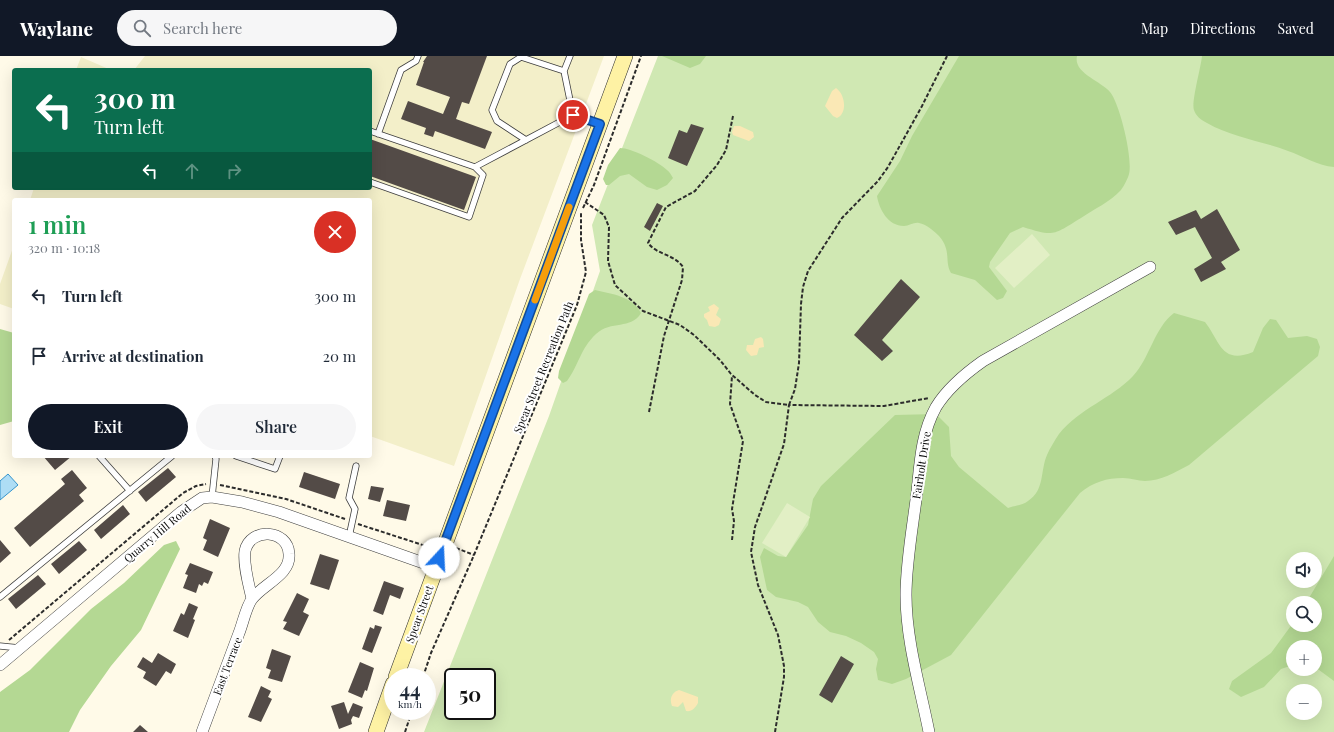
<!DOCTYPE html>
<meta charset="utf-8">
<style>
:root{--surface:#fff;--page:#f6f6f7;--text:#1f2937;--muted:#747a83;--accent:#111827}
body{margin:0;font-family:"Playfair Display",serif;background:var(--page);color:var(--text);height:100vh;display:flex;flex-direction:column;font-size:15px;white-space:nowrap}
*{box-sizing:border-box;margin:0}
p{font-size:13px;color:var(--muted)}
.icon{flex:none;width:22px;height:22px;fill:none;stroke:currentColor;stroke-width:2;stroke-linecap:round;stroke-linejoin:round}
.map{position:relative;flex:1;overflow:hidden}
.sheet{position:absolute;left:12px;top:142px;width:360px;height:260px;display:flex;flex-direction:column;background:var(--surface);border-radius:4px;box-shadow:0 4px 16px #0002}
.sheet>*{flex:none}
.top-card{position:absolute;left:12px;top:12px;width:360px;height:122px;border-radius:4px;box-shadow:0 4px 16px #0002;background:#0b6e4f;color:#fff;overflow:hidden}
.buttons{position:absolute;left:1286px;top:496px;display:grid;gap:8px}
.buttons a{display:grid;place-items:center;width:36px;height:36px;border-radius:50%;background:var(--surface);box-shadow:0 4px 16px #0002;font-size:20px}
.speed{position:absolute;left:384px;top:612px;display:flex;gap:8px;font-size:20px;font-weight:700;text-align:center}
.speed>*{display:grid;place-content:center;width:52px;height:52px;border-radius:50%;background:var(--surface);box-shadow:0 4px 16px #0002;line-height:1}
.speed small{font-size:10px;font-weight:400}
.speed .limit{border:2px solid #111;border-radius:6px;background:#fff;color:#111}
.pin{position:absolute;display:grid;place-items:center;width:34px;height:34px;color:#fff;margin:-17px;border:2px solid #fff;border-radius:50%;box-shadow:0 1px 4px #0007}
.me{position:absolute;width:44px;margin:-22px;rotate:20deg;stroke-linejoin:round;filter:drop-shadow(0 0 3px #0008)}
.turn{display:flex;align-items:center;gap:14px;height:84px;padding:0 16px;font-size:18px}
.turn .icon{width:52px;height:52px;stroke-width:2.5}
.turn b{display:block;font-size:28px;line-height:34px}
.lanes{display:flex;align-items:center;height:38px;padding:0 16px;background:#0003;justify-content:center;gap:20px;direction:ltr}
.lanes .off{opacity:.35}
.round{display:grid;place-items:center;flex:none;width:42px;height:42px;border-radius:21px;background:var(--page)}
.headline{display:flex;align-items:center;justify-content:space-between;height:68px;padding:0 16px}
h1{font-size:24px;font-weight:600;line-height:30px;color:#1e9e55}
.cta{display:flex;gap:8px;margin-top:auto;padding:8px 16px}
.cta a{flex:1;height:46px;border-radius:24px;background:var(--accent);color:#fff;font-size:16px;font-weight:600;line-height:46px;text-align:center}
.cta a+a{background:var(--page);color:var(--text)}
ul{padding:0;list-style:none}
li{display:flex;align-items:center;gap:12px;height:60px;padding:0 16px}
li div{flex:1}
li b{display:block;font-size:15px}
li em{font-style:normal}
header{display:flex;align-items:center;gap:24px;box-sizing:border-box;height:56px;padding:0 20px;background:var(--accent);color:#fff}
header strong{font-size:19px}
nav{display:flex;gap:22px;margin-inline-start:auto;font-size:14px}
.search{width:280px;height:36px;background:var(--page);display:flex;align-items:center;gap:10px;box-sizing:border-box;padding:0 14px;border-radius:22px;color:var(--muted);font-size:15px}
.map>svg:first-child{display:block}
.farmland{fill:#f3efc9}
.green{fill:#d0e8b3;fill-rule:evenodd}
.forest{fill:#b4d893}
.sand{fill:#fae8b5}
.pitch{fill:#e2efc5}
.water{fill:#aeddf5;stroke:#3694cb}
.building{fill:#534b47}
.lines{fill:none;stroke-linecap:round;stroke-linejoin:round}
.service-casing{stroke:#3d3d3d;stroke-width:7}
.minor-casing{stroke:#3d3d3d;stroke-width:12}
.secondary-casing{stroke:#2c2c2c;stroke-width:16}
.path{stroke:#2c2c2c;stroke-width:2;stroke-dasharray:4 2;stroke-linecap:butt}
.service{stroke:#fff;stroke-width:5.5}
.minor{stroke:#fff;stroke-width:11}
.secondary{stroke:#fef2a4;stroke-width:15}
.route-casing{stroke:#114b97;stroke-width:10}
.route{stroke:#1a73e8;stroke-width:7}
.slow{stroke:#f59e0b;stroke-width:7}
.labels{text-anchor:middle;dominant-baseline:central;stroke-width:4;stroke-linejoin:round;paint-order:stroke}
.street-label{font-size:11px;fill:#0a0a0a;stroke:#fff}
</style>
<header>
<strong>Waylane</strong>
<div class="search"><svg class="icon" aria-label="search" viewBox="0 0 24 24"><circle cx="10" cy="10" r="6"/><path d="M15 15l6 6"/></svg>Search here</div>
<nav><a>Map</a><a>Directions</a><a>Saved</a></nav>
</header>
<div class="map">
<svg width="1334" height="676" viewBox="0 0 1334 676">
<rect width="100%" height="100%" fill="#fffae8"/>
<path class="farmland" d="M145,0H604L520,223L454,410L370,380V144H30L34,132H370V14H134Z
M81,1L111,14H76Z
M14,189V253L0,248V228Z"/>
<path class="green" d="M658,0H1334V676H424L549,360L600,215L592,169ZM1293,503H1315V525H1293ZM1293,547H1315V569H1293ZM1293,591H1315V613H1293ZM453,621H487V655H453ZM1293,635H1315V657H1293Z"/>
<path class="forest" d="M662,0H706L700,8L690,12Z
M959,0H1077C1073,17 1101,25 1110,36C1120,48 1133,103 1129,118C1128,122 1124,130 1121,134C1110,146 1094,153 1081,162C1053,179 1055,181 1023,171L1010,177L990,206L989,211L1007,235L1003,242L997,244L975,224L951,217C944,205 952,195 939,180C934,175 926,168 919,167C914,166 909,170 904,170C888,170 879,153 877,140L900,105L912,80Z
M1202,0H1334V111C1318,110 1303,100 1288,95C1262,85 1231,81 1207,67C1201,64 1196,60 1194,54C1191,47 1201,11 1202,0Z
M620,92C631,92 659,106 667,114C670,116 671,119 673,122L667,129L657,134L647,131L629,118L620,120L609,129H606L603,123L608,109Z
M595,234C612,238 632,240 641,257C631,274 611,264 596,278C580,293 579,309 567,325L563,327L558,322L559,315L589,238Z
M1174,257L1205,266C1220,285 1221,309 1253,296L1263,272L1270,263L1276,264L1288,282L1307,280L1317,283L1320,291L1318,300L1189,409C1175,416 1161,425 1145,425C1138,425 1131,422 1123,422C1107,422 1093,426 1080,437L951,599L906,623L892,628L878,624L876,613L878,603L874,596L861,587L846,580L830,576L818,566L808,551L798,546L776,541L767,534L760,501L764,492L778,500L786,501L808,469L813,443L821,430L895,359L936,358L949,371L951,400L959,411L1008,452C1014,450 1023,449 1028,445C1045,434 1040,415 1047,399C1050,392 1055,384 1059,378C1080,352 1111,343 1133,320C1150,302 1154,272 1174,257Z
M0,273L14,277V365L0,369Z
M176,485L180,493L141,574L111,610L80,654L69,676H0V636L30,614L91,553L124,527L164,489Z
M1334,500V625L1315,611V591H1293V609L1281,613L1264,631L1241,641L1229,633L1232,625L1271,597L1293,567V569H1315V547H1306Z"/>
<path class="sand" d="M836,32C845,38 848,57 837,62L833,60L825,50L832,35Z
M734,70H740L753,76L754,81L749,85L733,79L732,76Z
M714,248L719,252L716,259L721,263L719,269L715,271L709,270L707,264L704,261V258L710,255L708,251Z
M761,281L763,283L764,291L759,292L757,299L751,300L746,294L747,289H753L755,283Z
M679,634L698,641V647C695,652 692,656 686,655L683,646L678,651L672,650C669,643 672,636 679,634Z"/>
<path class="pitch" d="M1032,178L1050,199L1014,232L995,212Z
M787,447L810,461L786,501L762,487Z"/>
<path class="water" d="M8,418L18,429L0,444V425Z"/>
<path class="building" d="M427,0H487L469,48L462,46L456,63L492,76L485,93L435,75L433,81L424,78L426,72L401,63L408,45L443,58L450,41L416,29L424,6H423Z
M691,68L704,72L687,110L668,102L679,74L687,77Z
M370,83L476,121L464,154L370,120Z
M657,147L663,150L650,175L644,171Z
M1217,153L1240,194L1221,206L1226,213L1201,226L1194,213L1212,202L1195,171L1176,179L1168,166L1196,154L1201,163Z
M901,223L920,241L882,284L893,295L882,305L854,279Z
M43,400H72L55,414Z
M168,412L176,421L146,446L138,436Z
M72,414L87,432L79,439L84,445L30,491L14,472L65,428L61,423Z
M304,416L340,428L335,443L299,431Z
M371,430L384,432L380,446L368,443Z
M387,444L410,449L406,465L383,460Z
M123,449L130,458L101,483L94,474Z
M210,463L230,472L218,501L203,494L207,484L203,482Z
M0,484L11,497L0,507Z
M79,485L87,494L59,518L51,508Z
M320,498L339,504L329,534L310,528Z
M190,507L213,516L208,528L204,526L202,530L199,528L196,537L183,532L188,519L185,518Z
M38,519L46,528L16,553L8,543Z
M384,525L404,532L400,543L390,539L383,559L373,555Z
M297,537L309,543L303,556L309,559L299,580L283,573L287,566L283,565Z
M189,547L198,551L193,563L195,564L188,582L173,575L181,557L184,559Z
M375,569L382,571L372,597L362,593L370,571L374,573Z
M272,593L291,600L282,626L268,622L271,614L266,612Z
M158,597L176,608L171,618L166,615L156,630L143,622L146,616L137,611L143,601L152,607Z
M841,600L854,608L832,647L819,639Z
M360,606L374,612L367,635L365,634L362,642L348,636Z
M261,630L271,635L268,641L272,643L261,666L248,661Z
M344,646L348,658L353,647L363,651L359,662L353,660L351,664L352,668L339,673L331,650Z
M140,669L148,676H133Z"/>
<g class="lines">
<defs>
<path id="service" d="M570,0L564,15L573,59
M370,75L475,111L483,119L469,161L370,126
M378,78L401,14L416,5L418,0
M526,84L497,65L492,54L510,8L521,1L564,15
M475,111L573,59L599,68
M99,400L130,435
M236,400L275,413L280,400
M212,441L216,403L215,400
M349,481L355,453L349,442L356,410
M0,541L172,400
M0,590L20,592"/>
<path id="minor" d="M0,609L181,456L202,442L212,441L242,446L279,456L435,511
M202,676C214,643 227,610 239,577C243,567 246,551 252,543C263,528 291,519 289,498C288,473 250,471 245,495C243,509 249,529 252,543
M929,676C920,631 906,584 906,539C906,506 913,469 917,436C920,407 921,378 936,351C947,333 966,317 983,305L1150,211"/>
<path id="secondary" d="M396,621L625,0
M376,676L393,628"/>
</defs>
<use href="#service" class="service-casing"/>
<use href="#minor" class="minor-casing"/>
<use href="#secondary" class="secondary-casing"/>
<path class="path" d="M585,146L604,159L609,171L608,205L615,229L643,255L680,269L694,279L720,304L731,318L755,339L766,346L789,349L795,333L799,307L801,248L803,231L808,215L842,162L878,125L888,111L922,50L947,0
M583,152L594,129L641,0
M649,356L664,280L682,224L683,211C674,198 657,199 648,187L666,151L695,135L717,109L726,94L733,60
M220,429L286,443L345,463
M358,468L432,492
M732,484L734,465L732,453L743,385L730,348L732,320
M456,492L474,499
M9,584L183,437L196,430L206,428
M423,621L431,597L474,499L577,249L586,216L581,184V156
M405,676L412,655
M775,676L784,621V610L778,579L758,529L751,496L755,471L784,388L789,349L884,350L929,342"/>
<use href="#service" class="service"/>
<use href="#minor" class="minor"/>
<use href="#secondary" class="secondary"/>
</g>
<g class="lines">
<defs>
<path id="route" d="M439,502L600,68L573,59"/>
</defs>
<use href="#route" class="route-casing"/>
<use href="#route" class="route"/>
<path class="slow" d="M535,244L569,151"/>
</g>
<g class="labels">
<g class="street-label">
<text transform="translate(543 311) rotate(-68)">Spear Street Recreation Path</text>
<text transform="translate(921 409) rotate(-81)">Fairholt Drive</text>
<text transform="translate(157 477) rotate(-40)">Quarry Hill Road</text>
<text transform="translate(419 558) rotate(-70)">Spear Street</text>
<text transform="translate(227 610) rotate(-69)">East Terrace</text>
</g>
</g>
</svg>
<div class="buttons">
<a><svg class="icon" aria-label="sound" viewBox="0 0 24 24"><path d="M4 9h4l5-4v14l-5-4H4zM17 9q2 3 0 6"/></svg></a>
<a><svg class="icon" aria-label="search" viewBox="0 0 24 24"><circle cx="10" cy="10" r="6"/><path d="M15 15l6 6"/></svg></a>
<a>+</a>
<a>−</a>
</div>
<div class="speed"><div>44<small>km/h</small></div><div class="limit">50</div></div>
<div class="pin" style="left:573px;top:59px;background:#d93025"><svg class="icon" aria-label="arrive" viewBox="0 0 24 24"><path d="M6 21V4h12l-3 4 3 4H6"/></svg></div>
<svg class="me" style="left:439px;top:502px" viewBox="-20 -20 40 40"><circle r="19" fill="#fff"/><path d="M0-13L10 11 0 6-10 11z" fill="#1a73e8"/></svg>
<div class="top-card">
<div class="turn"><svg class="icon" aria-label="left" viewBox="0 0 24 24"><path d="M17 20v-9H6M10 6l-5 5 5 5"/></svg><div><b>300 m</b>Turn left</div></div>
<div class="lanes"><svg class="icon" aria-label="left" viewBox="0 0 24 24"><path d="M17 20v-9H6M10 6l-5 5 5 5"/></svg><svg class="icon off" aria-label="ahead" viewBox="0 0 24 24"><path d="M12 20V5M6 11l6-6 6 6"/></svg><svg class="icon off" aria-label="right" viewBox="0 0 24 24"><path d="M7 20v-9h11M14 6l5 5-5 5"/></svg></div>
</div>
<section class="sheet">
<div class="headline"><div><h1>1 min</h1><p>320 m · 10:18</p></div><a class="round" style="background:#d93025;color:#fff"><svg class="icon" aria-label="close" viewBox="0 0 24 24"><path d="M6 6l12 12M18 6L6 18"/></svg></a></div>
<ul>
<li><svg class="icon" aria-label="left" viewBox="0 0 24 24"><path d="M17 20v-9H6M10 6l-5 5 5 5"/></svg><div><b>Turn left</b></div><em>300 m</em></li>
<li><svg class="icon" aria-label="arrive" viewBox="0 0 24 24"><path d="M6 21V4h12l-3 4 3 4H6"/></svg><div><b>Arrive at destination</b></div><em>20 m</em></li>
</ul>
<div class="cta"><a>Exit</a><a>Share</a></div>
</section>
</div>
